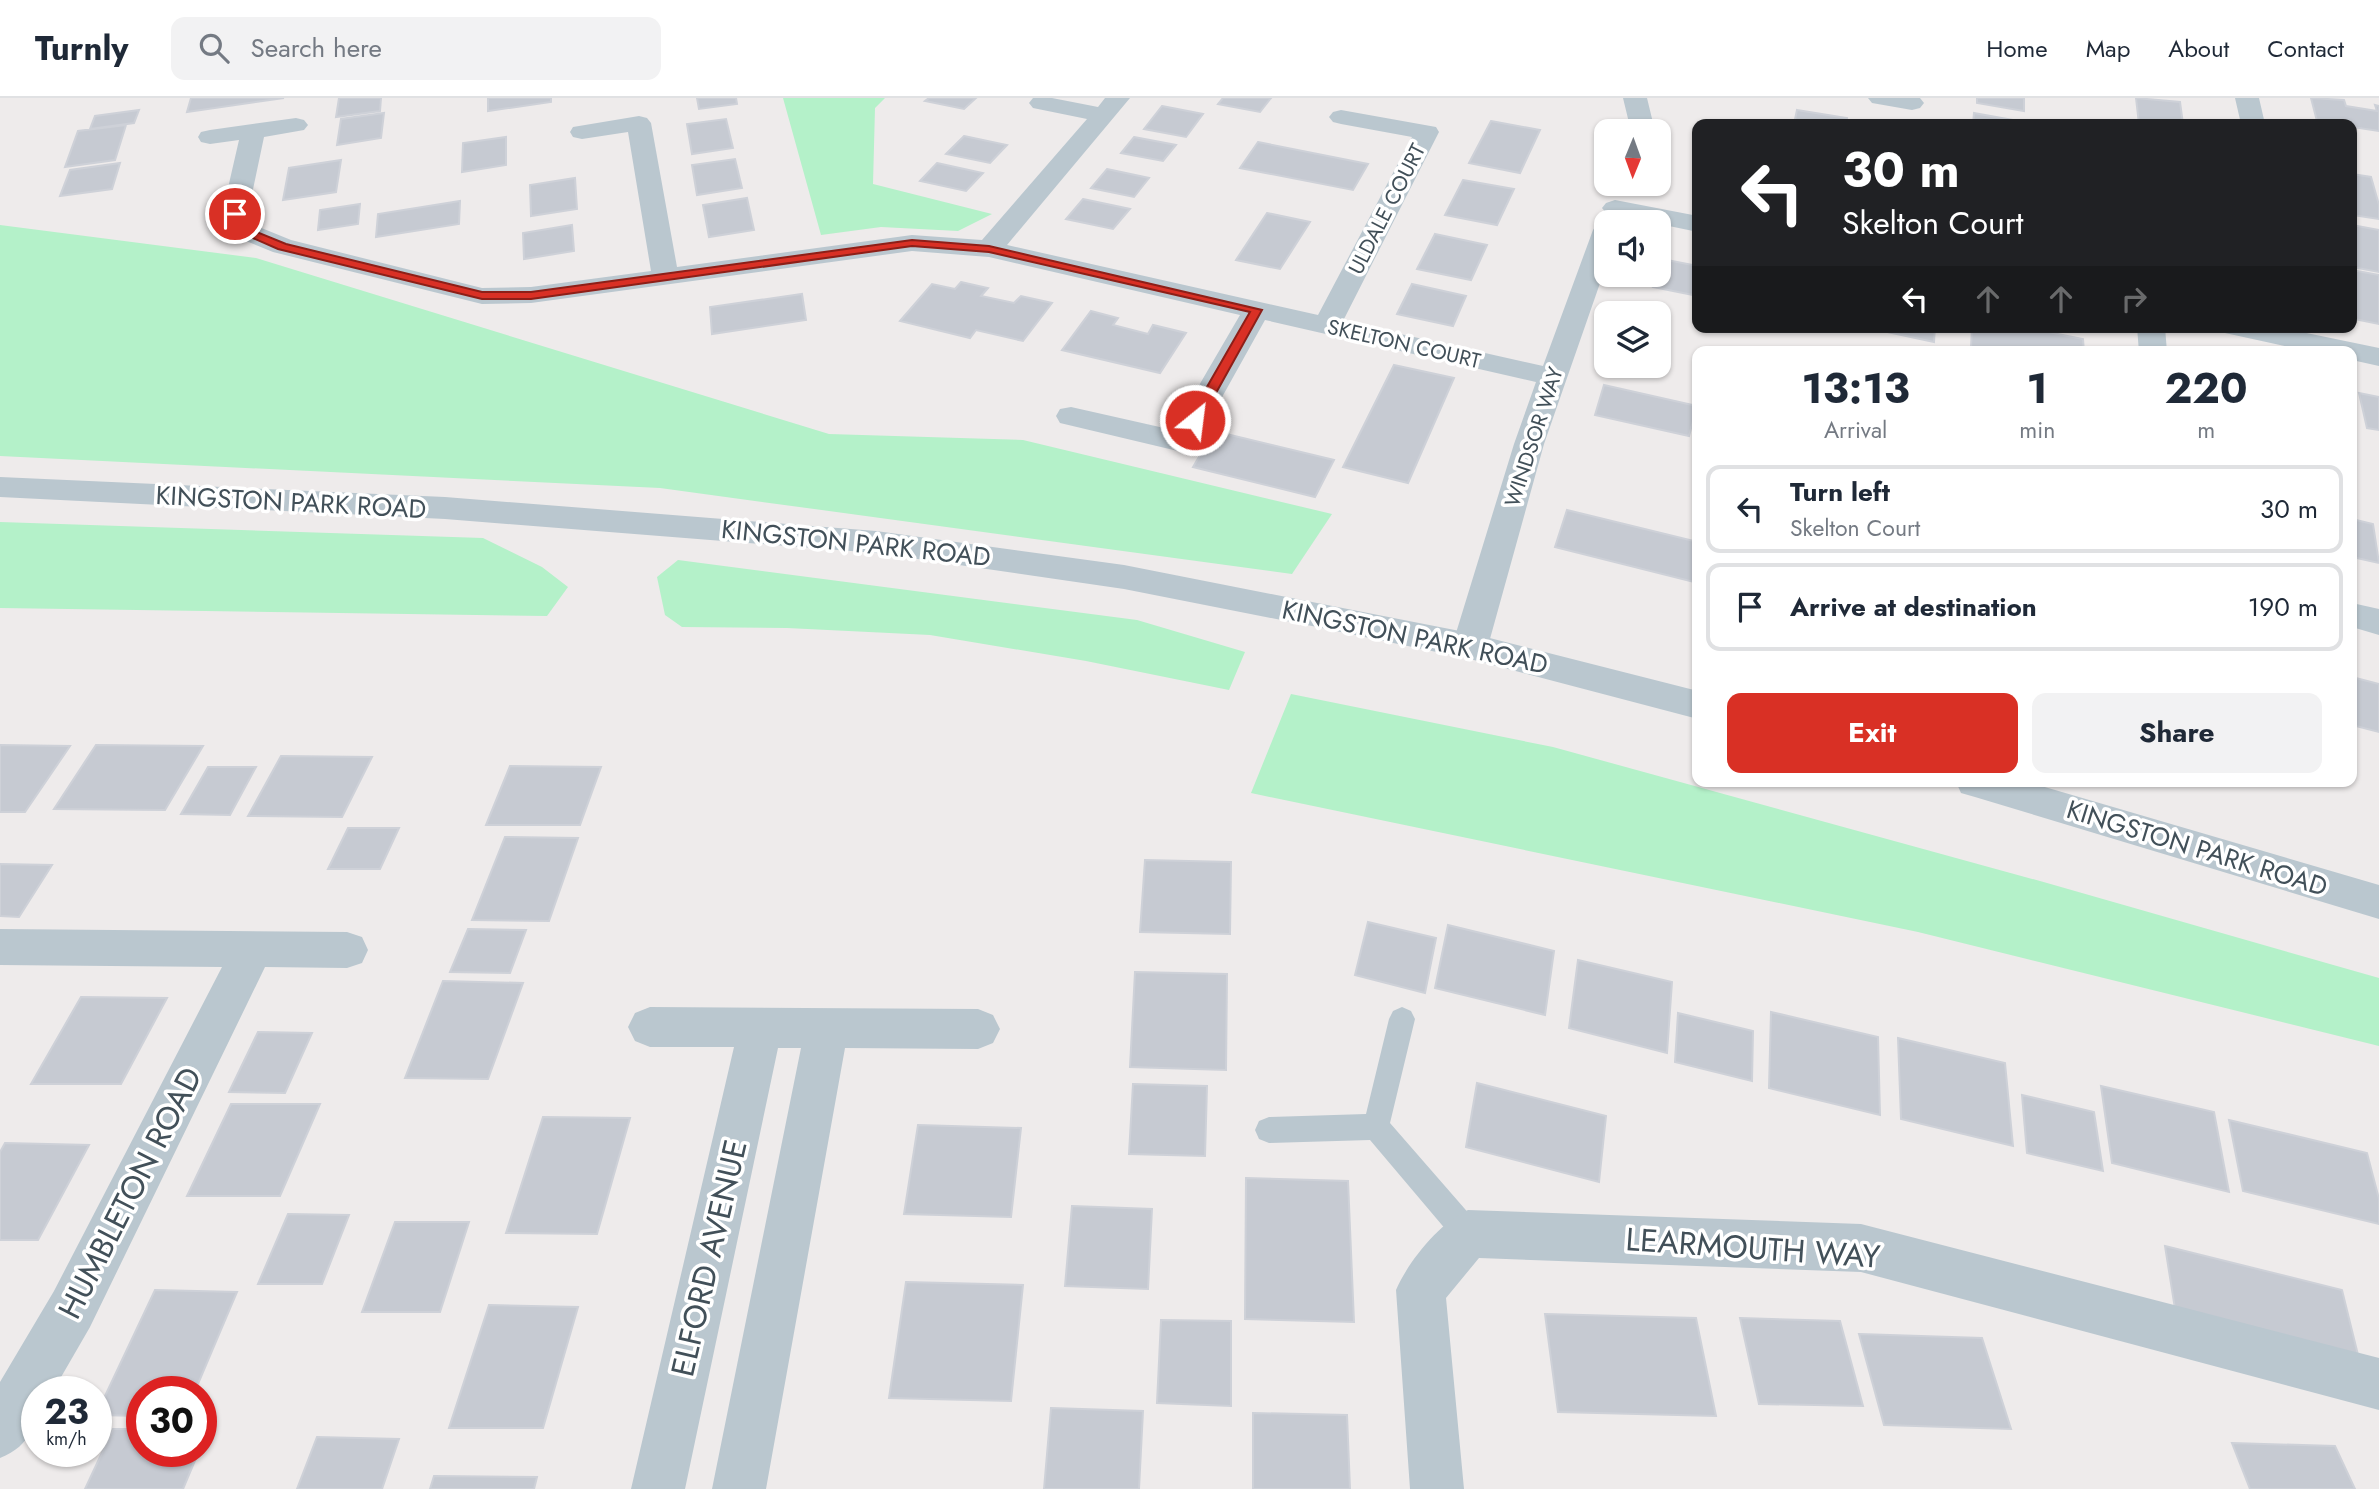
<!DOCTYPE html>
<style>
:root{--surface:#fff;--page:#f2f2f3;--text:#1f2937;--muted:#747a83;--line:#e0e1e3;--accent:#d93025}
body{margin:0;font-family:Jost,sans-serif;background:var(--page);color:var(--text);height:100vh;display:flex;flex-direction:column;font-size:26px;white-space:nowrap}
*{box-sizing:border-box;margin:0}
p{font-size:23px;color:var(--muted)}
.icon{flex:none;width:38px;height:38px;fill:none;stroke:currentColor;stroke-width:2;stroke-linecap:round;stroke-linejoin:round}
.map{position:relative;flex:1;overflow:hidden}
.drawer{position:absolute;left:1692px;top:248px;width:665px;height:441px;display:flex;flex-direction:column;background:var(--surface);border-radius:14px;box-shadow:0 2px 5px #0004}
.drawer>*{flex:none}
.top-card{position:absolute;left:1692px;top:21px;width:665px;height:214px;border-radius:14px;box-shadow:0 2px 5px #0004;background:#202124;color:#fff;overflow:hidden}
.needle{width:46px;rotate:181deg}
.controls{position:absolute;left:1594px;top:21px;display:grid;gap:14px}
.controls a{display:grid;place-items:center;width:77px;height:77px;border-radius:14px;background:var(--surface);box-shadow:0 2px 5px #0004;font-size:35px}
.speed{position:absolute;left:21px;top:1278px;display:flex;gap:14px;font-size:35px;font-weight:700;text-align:center}
.speed>*{display:grid;place-content:center;width:91px;height:91px;border-radius:50%;background:var(--surface);box-shadow:0 2px 5px #0004;line-height:1}
.speed small{font-size:18px;font-weight:400}
.speed .limit{border:10px solid #d22;background:#fff;color:#111}
.pin{position:absolute;display:grid;place-items:center;width:60px;height:60px;color:#fff;margin:-30px;border:4px solid #fff;border-radius:50%;box-shadow:0 2px 7px #0007}
.me{position:absolute;width:77px;margin:-38px;rotate:29deg;stroke-linejoin:round;filter:drop-shadow(0 0 5px #0008)}
.turn{display:flex;align-items:center;gap:24px;height:147px;padding:0 35px;font-size:32px}
.turn .icon{width:91px;height:91px;stroke-width:2.5}
.turn b{display:block;font-size:49px;line-height:60px}
.lanes{display:flex;align-items:center;height:66px;padding:0 35px;background:#0003;justify-content:center;gap:35px;direction:ltr}
.lanes .off{opacity:.35}
.eta{display:flex;justify-content:space-evenly;align-items:center;height:119px;text-align:center}
.eta b{font-size:42px;font-weight:700;line-height:49px}
.action{display:flex;gap:14px;margin-top:auto;padding:14px 35px}
.action a{flex:1;height:80px;border-radius:14px;background:var(--accent);color:#fff;font-size:28px;font-weight:700;line-height:80px;text-align:center}
.action a+a{background:var(--page);color:var(--text)}
ul{padding:0;list-style:none}
li{display:flex;align-items:center;gap:21px;height:88px;margin:0 14px 10px;padding:0 21px;border:4px solid var(--line);border-radius:14px}
li div{flex:1}
li b{display:block;font-size:26px}
li em{font-style:normal}
header{display:flex;align-items:center;gap:42px;box-sizing:border-box;height:98px;padding:0 35px;background:var(--surface);border-bottom:2px solid var(--line)}
header strong{font-size:33px}
nav{display:flex;gap:38px;margin-inline-start:auto;font-size:24px}
.search{width:490px;height:63px;background:var(--page);display:flex;align-items:center;gap:18px;box-sizing:border-box;padding:0 24px;border-radius:14px;color:var(--muted);font-size:26px}
.map>svg:first-child{display:block}
.green{fill:#b4f1c9}
.building{fill:#c6cad2;stroke:#ced1d8;stroke-width:2}
.lines{fill:none;stroke-linecap:round;stroke-linejoin:round}
.service{fill:#bac7cf;fill-rule:evenodd}
.minor{fill:#bac7cf;fill-rule:evenodd}
.tertiary{fill:#bac7cf;fill-rule:evenodd}
.route{fill:#d93025;stroke:#8d1f18;stroke-width:2}
.labels{text-anchor:middle;dominant-baseline:central;stroke-width:7;stroke-linejoin:round;paint-order:stroke}
.far-street-label{font-size:21px;fill:#425059;stroke:#fff}
.street-label{font-size:26px;fill:#425059;stroke:#fff}
.near-street-label{font-size:32px;fill:#425059;stroke:#fff}
</style>
<header>
<strong>Turnly</strong>
<div class="search"><svg class="icon" aria-label="search" viewBox="0 0 24 24"><circle cx="10" cy="10" r="6"/><path d="M15 15l6 6"/></svg>Search here</div>
<nav><a>Home</a><a>Map</a><a>About</a><a>Contact</a></nav>
</header>
<div class="map">
<svg width="2379" height="1391" viewBox="0 0 2379 1391">
<rect width="100%" height="100%" fill="#eeebeb"/>
<path class="green" d="M783,0H885L875,10L873,86L992,116L958,133L881,129L821,137Z
M0,127L256,160L829,336L1023,342L1332,416L1292,476L660,390L0,358Z
M0,424L483,440L542,469L568,489L547,518L0,510Z
M678,462L1137,522L1245,554L1229,592L1086,563L930,537L787,530L682,529L665,517L657,479Z
M1291,596L1553,649L2047,785L2379,880V948L1918,834L1251,695Z"/>
<path class="building" d="M191,0H284L187,14Z
M339,0H381L380,13L336,19Z
M488,0H551V4L488,13Z
M697,0H736L737,6L699,11Z
M929,0H976L964,11L925,3Z
M1223,0H1271L1260,14L1218,6Z
M1977,0H2024V13L1977,5Z
M2136,0L2180,4L2183,26H2139Z
M2311,0L2344,2L2346,8L2377,13L2375,7L2379,8V33L2352,29V26L2317,23Z
M1162,8L1203,16L1186,39L1144,31Z
M139,12L134,25L90,31L95,18Z
M1797,12L1847,20L1846,26H1794Z
M384,15L381,40L337,47L341,21Z
M1974,15L2019,23V26H1973Z
M726,21L733,50L692,56L687,26Z
M1491,23L1540,32L1520,75L1469,65Z
M126,27L115,62L65,69L78,33Z
M964,38L1007,47L990,65L946,56Z
M506,39V67L462,74L463,45Z
M1134,39L1176,47L1163,63L1121,55Z
M1258,44L1368,66L1353,92L1240,70Z
M735,61L742,90L697,97L692,67Z
M341,62L336,94L283,102L289,70Z
M120,65L112,91L60,98L70,72Z
M937,65L983,75L966,93L920,83Z
M1107,71L1149,80L1134,99L1091,90Z
M2352,76L2371,79L2379,107V121L2352,117Z
M575,80L577,111L531,118L530,87Z
M1463,82L1514,91L1497,127L1445,117Z
M747,100L754,132L709,139L703,107Z
M1083,101L1130,111L1113,131L1066,121Z
M460,103L459,126L376,139L378,116Z
M360,106L358,126L318,132L320,112Z
M1267,115L1310,124L1280,171L1236,162Z
M572,127L574,153L524,161L523,135Z
M2352,127L2379,132V174L2352,169Z
M1435,136L1487,147L1471,182L1417,171Z
M1662,161L1698,168V198L1653,189Z
M2352,172L2379,177V226L2354,221Z
M961,184L988,190L981,198L1014,205L1021,198L1052,205L1023,243L976,232L970,240L900,223L932,186L955,191Z
M1412,186L1466,198L1453,228L1397,216Z
M802,196L806,222L712,236L710,209Z
M1091,213L1118,220L1113,227L1148,236L1153,227L1186,235L1160,275L1062,252Z
M1864,229H1935L1934,244Z
M1972,229H2023L2083,241L2084,254H1987L1971,250Z
M1394,267L1454,280L1408,385L1343,369Z
M1604,287L1697,308L1689,338L1595,317Z
M2359,295L2379,299V332L2367,330Z
M1214,333L1334,362L1315,399L1193,369Z
M1567,412L1698,444V485L1555,449Z
M2352,421L2373,426L2379,465L2352,459Z
M2352,579L2379,586V634L2352,627Z
M0,647L70,648L25,714H0Z
M96,647L203,648L165,712L54,711Z
M281,658L372,659L342,719L248,718Z
M510,668L601,669L580,727H486Z
M208,669H256L230,717L181,716Z
M348,730H399L380,771H328Z
M505,739L578,740L549,823L472,822Z
M1145,762L1231,764L1230,836L1140,834Z
M0,766L52,767L19,819L0,818Z
M1368,824L1436,840L1425,895L1355,877Z
M1448,827L1554,853L1545,917L1435,890Z
M468,831L526,832L510,875L450,874Z
M1578,862L1672,884L1667,955L1569,930Z
M1135,874L1227,876L1226,972L1130,969Z
M443,883L523,885L488,981L405,980Z
M81,899L167,900L121,986H31Z
M1771,914L1878,939L1880,1017L1769,990Z
M1678,915L1753,933L1752,983L1675,964Z
M258,934L312,935L285,995L229,994Z
M1898,940L2005,965L2013,1048L1901,1021Z
M1477,985L1606,1018L1599,1084L1466,1049Z
M1133,986L1207,988L1205,1058L1129,1056Z
M2101,988L2214,1014L2229,1094L2112,1065Z
M2022,997L2094,1014L2103,1073L2027,1055Z
M231,1006H320L280,1098H187Z
M543,1019L630,1020L597,1136L506,1135Z
M2229,1022L2367,1055L2379,1101V1126L2243,1093Z
M918,1027L1021,1030L1011,1119L904,1116Z
M5,1045L89,1047L38,1142H0V1054Z
M1246,1080L1348,1083L1354,1224L1245,1221Z
M1072,1108L1152,1111L1148,1191L1065,1188Z
M288,1116L349,1117L322,1186H258Z
M395,1124H469L440,1214H362Z
M2165,1148L2342,1192L2360,1265L2176,1217Z
M906,1184L1023,1187L1011,1303L889,1300Z
M155,1192L237,1194L195,1293H142V1318L96,1317Z
M489,1207L578,1209L543,1330H449Z
M1545,1216L1696,1220L1716,1318L1558,1314Z
M1740,1220L1840,1223L1863,1308L1759,1306Z
M1161,1222L1231,1223V1308L1157,1305Z
M1859,1236L1982,1240L2011,1331L1884,1327Z
M1051,1310L1143,1313L1139,1391H1044Z
M1253,1315L1347,1317L1350,1391H1253Z
M113,1331H142V1353H199L183,1391H85Z
M317,1339L399,1341L382,1391H297Z
M2232,1345L2335,1348L2355,1391H2250Z
M434,1378L537,1379L534,1391H430Z"/>
<g class="lines">
<path class="service" d="M1402,909L1411,913L1415,921L1390,1025L1478,1126L1482,1136L1478,1146L1468,1150L1458,1146L1370,1042L1269,1045L1259,1041L1255,1032L1259,1023L1269,1019L1366,1016L1389,921L1393,913Z"/>
<path class="minor" d="M1033,0H1052L1098,9L1105,0H1130L1007,147L1318,217L1412,39L1341,26L1333,24L1329,19L1333,14L1341,12L1436,29L1439,34L1343,223L1543,268L1593,132L1597,126L1606,124V168L1544,346L1488,548L1482,557L1470,561L1458,557L1452,548L1514,346L1536,284L1265,222L1197,344L1193,351L1182,354L1060,325L1056,318L1060,311L1071,309L1173,332L1240,217L989,159L912,153L531,205L482,206L273,154L241,141L222,116L239,42L210,46L201,44L198,39L201,34L210,32L296,20L304,22L308,27L304,32L264,39L248,115L259,129L291,142L482,190L531,189L651,173L628,34L582,41L573,39L570,34L573,29L639,18L647,20L651,25L677,169L912,137L982,142L1087,21L1033,10L1029,5Z
M1623,0H1647L1655,33H1631Z
M1868,0H1920L1924,5L1920,10L1912,12L1872,5Z
M2235,0H2259L2265,26H2241Z
M1615,102L1698,118V134L1606,115L1602,110L1606,105Z
M2137,229H2165L2167,254H2139Z
M2221,229H2277L2379,250V268L2352,262V254H2312L2225,235Z
M2352,505L2379,511V537L2352,529Z
M0,831L347,834L362,839L368,852L362,865L347,870L265,869L90,1229L53,1293H37C37,1326 32,1347 0,1360V1284L54,1193L222,869L0,867Z
M650,909L978,911L993,917L1000,931L993,945L978,951L845,950L766,1391H712L801,950H778L685,1391H631L734,949H650L635,943L628,929L635,915Z
M1468,1112L1861,1126L2379,1260V1312L1861,1174L1479,1160L1446,1200L1464,1391H1410L1396,1192C1408,1164 1440,1124 1468,1112Z"/>
<path class="tertiary" d="M0,379L445,399L876,433L1124,467L1312,504L1470,535L1698,593V621L1470,561L1312,528L1124,491L876,455L445,421L0,399Z
M1956,684H2028L2379,787V821L1975,699L1961,695Z"/>
</g>
<path class="route" d="M231,114H238L254,133L286,146L482,194H531L912,142L989,148L1262,212L1201,322L1195,326L1188,322L1250,214L989,154L912,148L531,201H482L278,151L246,137L229,116Z"/>
<g class="labels">
<g class="far-street-label">
<text transform="translate(1387 111) rotate(-63)">ULDALE COURT</text>
<text transform="translate(1404 246) rotate(13)">SKELTON COURT</text>
<text transform="translate(1534 339) rotate(-72)">WINDSOR WAY</text>
</g>
<g class="street-label">
<text transform="translate(291 404) rotate(3)">KINGSTON PARK ROAD</text>
<text transform="translate(856 445) rotate(6)">KINGSTON PARK ROAD</text>
<text transform="translate(1415 539) rotate(12)">KINGSTON PARK ROAD</text>
<text transform="translate(2197 750) rotate(17)">KINGSTON PARK ROAD</text>
</g>
<g class="near-street-label">
<text transform="translate(130 1095) rotate(-63)">HUMBLETON ROAD</text>
<text transform="translate(1753 1150) rotate(4)">LEARMOUTH WAY</text>
<text transform="translate(709 1160) rotate(-77)">ELFORD AVENUE</text>
</g>
</g>
</svg>
<div class="controls">
<a><svg class="needle" viewBox="-14 -14 28 28"><path d="M0-13l5 13h-10z" fill="#e53935"/><path d="M0 13l5-13h-10z" fill="#747a83"/></svg></a>
<a><svg class="icon" aria-label="sound" viewBox="0 0 24 24"><path d="M4 9h4l5-4v14l-5-4H4zM17 9q2 3 0 6"/></svg></a>
<a><svg class="icon" aria-label="layers" viewBox="0 0 24 24"><path d="M12 4l9 5-9 5-9-5zM3 14l9 5 9-5"/></svg></a>
</div>
<div class="speed"><div>23<small>km/h</small></div><div class="limit">30</div></div>
<div class="pin" style="left:235px;top:116px;background:#d93025"><svg class="icon" aria-label="arrive" viewBox="0 0 24 24"><path d="M6 21V4h12l-3 4 3 4H6"/></svg></div>
<svg class="me" style="left:1195px;top:322px" viewBox="-20 -20 40 40"><circle r="17" fill="#d93025" stroke="#fff" stroke-width="3"/><path d="M0-11L8 9 0 5-8 9z" fill="#fff"/></svg>
<div class="top-card">
<div class="turn"><svg class="icon" aria-label="left" viewBox="0 0 24 24"><path d="M17 20v-9H6M10 6l-5 5 5 5"/></svg><div><b>30 m</b>Skelton Court</div></div>
<div class="lanes"><svg class="icon" aria-label="left" viewBox="0 0 24 24"><path d="M17 20v-9H6M10 6l-5 5 5 5"/></svg><svg class="icon off" aria-label="ahead" viewBox="0 0 24 24"><path d="M12 20V5M6 11l6-6 6 6"/></svg><svg class="icon off" aria-label="ahead" viewBox="0 0 24 24"><path d="M12 20V5M6 11l6-6 6 6"/></svg><svg class="icon off" aria-label="right" viewBox="0 0 24 24"><path d="M7 20v-9h11M14 6l5 5-5 5"/></svg></div>
</div>
<section class="drawer">
<div class="eta">
<div><b>13:13</b><p>Arrival</p></div>
<div><b>1</b><p>min</p></div>
<div><b>220</b><p>m</p></div>
</div>
<ul>
<li><svg class="icon" aria-label="left" viewBox="0 0 24 24"><path d="M17 20v-9H6M10 6l-5 5 5 5"/></svg><div><b>Turn left</b><p>Skelton Court</p></div><em>30 m</em></li>
<li><svg class="icon" aria-label="arrive" viewBox="0 0 24 24"><path d="M6 21V4h12l-3 4 3 4H6"/></svg><div><b>Arrive at destination</b></div><em>190 m</em></li>
</ul>
<div class="action"><a>Exit</a><a>Share</a></div>
</section>
</div>
